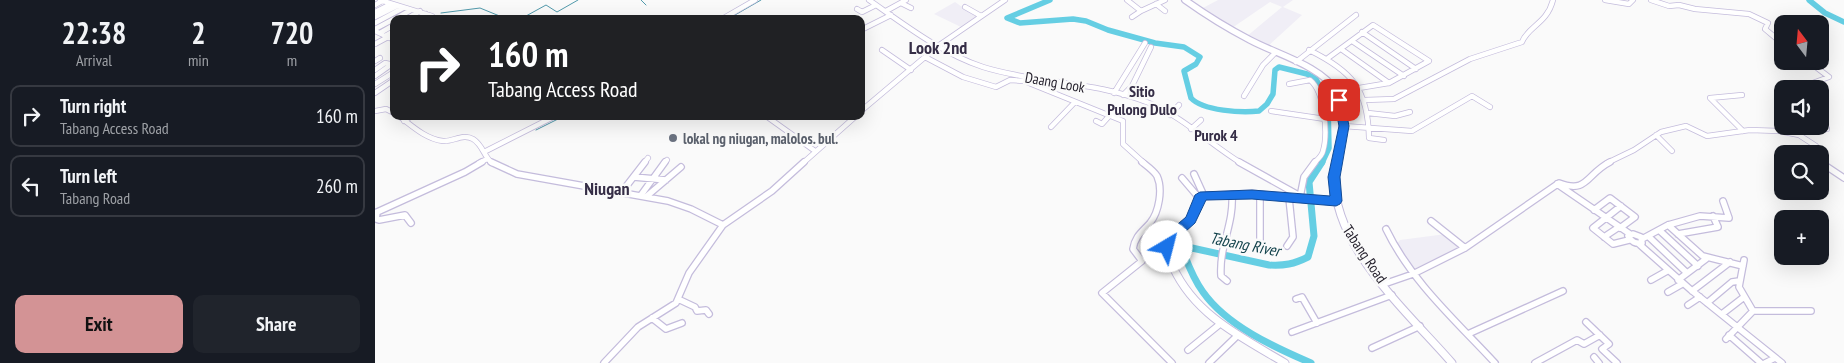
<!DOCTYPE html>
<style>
:root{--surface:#171b24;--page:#20242c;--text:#f1f3f6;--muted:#9ea1a6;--line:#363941;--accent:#d39395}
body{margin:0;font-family:"PT Sans Narrow",sans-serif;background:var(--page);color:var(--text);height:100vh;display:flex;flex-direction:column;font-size:19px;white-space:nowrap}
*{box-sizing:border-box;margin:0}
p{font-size:16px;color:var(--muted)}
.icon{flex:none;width:28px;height:28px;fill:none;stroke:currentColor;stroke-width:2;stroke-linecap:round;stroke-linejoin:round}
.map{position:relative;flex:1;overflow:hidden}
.panel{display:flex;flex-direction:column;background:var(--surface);width:375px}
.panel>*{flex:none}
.guide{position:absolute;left:15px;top:15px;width:475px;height:105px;border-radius:10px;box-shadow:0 5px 20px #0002;background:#202124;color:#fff;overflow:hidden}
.needle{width:32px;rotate:344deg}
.controls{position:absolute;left:1399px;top:15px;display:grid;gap:10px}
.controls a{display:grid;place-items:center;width:55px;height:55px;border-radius:10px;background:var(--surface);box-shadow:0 5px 20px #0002;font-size:25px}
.pin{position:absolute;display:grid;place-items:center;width:42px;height:42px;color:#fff;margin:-21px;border-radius:10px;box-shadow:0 2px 8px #0006}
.me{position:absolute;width:55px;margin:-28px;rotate:37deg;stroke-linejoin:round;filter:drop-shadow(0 0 4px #0008)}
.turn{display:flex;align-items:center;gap:18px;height:105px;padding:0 15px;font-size:22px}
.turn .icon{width:65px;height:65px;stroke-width:2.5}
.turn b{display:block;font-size:35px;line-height:42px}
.eta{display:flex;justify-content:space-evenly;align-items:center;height:85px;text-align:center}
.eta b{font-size:30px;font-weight:800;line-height:35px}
.primary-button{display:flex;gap:10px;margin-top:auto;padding:10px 15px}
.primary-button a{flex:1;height:58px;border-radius:10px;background:var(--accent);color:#111;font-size:20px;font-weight:800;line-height:58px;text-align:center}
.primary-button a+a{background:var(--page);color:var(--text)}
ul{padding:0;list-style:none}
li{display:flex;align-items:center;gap:15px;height:62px;margin:0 10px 8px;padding:0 5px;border:2px solid var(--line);border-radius:10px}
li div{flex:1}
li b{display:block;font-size:19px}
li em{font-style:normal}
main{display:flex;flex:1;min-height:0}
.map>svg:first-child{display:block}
.built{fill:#f0eef6}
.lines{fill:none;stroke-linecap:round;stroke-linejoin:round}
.stream{stroke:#519aac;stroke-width:1}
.river-far1{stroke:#65cee3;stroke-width:5.5}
.river{stroke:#65cee3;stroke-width:7}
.minor-far1-casing{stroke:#c4bcdc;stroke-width:6}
.minor-casing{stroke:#c4bcdc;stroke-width:8}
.major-far1-casing{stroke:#c4bcdc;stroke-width:8}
.major-casing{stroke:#c4bcdc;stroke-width:9}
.minor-far1{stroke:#fff;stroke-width:4.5}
.minor{stroke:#fff;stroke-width:5.5}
.major-far1{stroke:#fff;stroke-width:5.5}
.major{stroke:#fff;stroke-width:7}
.route{fill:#1a73e8;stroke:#114b97}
.worship-dot{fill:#6b7280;stroke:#fafafa;stroke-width:2}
.labels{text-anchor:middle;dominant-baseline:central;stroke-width:5;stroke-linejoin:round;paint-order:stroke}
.street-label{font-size:15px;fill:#231f2b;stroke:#fafafa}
.worship-label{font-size:15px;font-weight:bold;fill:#5b616d;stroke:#fafafa;text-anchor:start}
.neighbourhood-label{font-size:16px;font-weight:bold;fill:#352d46;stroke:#fafafa}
.water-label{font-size:16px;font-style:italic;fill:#13434c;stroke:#fafafa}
.quarter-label{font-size:18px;font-weight:bold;fill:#352d46;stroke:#fafafa}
</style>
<main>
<section class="panel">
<div class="eta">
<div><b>22:38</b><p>Arrival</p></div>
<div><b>2</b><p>min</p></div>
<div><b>720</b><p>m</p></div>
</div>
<ul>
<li><svg class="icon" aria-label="right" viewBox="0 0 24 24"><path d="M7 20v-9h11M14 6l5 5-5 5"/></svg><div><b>Turn right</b><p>Tabang Access Road</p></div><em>160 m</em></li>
<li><svg class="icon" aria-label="left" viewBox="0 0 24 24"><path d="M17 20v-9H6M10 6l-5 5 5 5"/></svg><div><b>Turn left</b><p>Tabang Road</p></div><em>260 m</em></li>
</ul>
<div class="primary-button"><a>Exit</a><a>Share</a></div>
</section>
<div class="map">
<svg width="1469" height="363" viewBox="0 0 1469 363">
<rect width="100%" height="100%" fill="#fafafa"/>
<path class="built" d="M843,0H918L908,7L927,15L892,47L871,37L907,7L895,2L857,28L826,9Z
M580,2L603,18L588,28L559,14Z
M1071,234L1086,249L1039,271L1020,246L1025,240Z"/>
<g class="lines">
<path class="stream" d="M266,0L271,5
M66,13L105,8L127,17L151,16L171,5L182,12L203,0
M353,19L386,0
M161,130L189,116"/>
<path class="river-far1" d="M675,0L632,18L645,23L698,19L711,21L733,30L780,43L809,47L825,57L821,64L809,71L816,98C828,111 867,113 884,111L892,104L898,94L900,70L904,67L932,74L941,79L953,102L954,148L947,163
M1434,0L1450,13L1469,22"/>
<path class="river" d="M936,363C899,347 852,326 828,292C819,280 814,267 809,254L817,248L894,265C909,266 919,264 933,257L939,236L934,182L947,162"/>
<defs>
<path id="minor-far1" d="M5,0L57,16L52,19
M494,0C530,25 566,53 608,67C662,84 721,81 774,103C808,117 835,144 866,163
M752,0L766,11L790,0
M1230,0L1254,4L1258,0
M1276,0L1294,6L1304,5L1320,9L1374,14L1393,23L1390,29L1408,44
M526,3L536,8
M781,4L790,11
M0,5L7,1
M590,7L606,16
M482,9L487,12L501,5
M511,11L531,0
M0,12L16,4
M0,17L22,6
M757,17L766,11
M20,19L36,10
M31,19L45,11
M42,19L51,14
M347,19L380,0
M0,23L28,8
M0,29L19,19
M486,30L516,15
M0,31L17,39L19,38
M987,32L1041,69
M5,33L19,25
M10,36L19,31
M977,41L1029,76
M0,44L13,37
M966,49L1014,83
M507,50L536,70
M934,50C977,71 993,89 994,138L1009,140
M550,57L588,77L621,87L635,80L649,81
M953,58L998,25L1054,61L1014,83L984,88
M0,61L5,58
M1433,61L1454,77L1435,84L1436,89
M921,62L981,15
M0,70L10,63L19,65
M0,76L17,64
M652,77L649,81L748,121V144L769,163
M0,84L19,72
M914,84L935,80C950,92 953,134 948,151C947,156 942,160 939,163
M0,93L19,80
M739,93L770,43
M748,95L757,86L776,47
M1367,95L1335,98L1368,131
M869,96L888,65L900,53
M990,100L1019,99L1095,59L1147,42C1153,26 1172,24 1178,0
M0,111L11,109L19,113
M486,111L563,46L630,0
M896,111L950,119
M993,113L1020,116L1035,112
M795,115L804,105
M24,116C37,126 51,139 68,141C78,142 88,133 98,139C108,145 109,157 117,163
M391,116L440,151
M29,121L37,116
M721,121L727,124L736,114
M969,126L1037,131L1097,96L1115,107
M676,127L700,102
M816,129L826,120
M1420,133L1452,129L1446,115L1450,104L1445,98
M1281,135L1297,151
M109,152L180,116
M1445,162L1447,163
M104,163L112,159
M269,163L273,158
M289,163L292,160
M428,163L481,116
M1232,163L1259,150L1286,132L1311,126L1332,136L1375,130L1404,131L1424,135L1441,146L1443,154"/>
<path id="minor" d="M116,162L142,174L293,201L316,209L348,225
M767,162C772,166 779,171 782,176C788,189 784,212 775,223C767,232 760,236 758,249L767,261L727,293L797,363
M864,162L925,196
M1445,162L1469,178
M819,174L829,196
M259,177L291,180
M807,178L824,198
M1182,184L1255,234
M246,193L270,162
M266,195L290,162
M885,195V251
M272,196L306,167
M925,197L929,177L940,162
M1246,206L1218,228L1238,244L1254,240
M1219,210L1235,198L1260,217L1245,228
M2,212L1,219L4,220L30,215L36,223
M0,213L90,172L107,162
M1056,221L1090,248
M1293,225L1331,259L1303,280
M1011,229C1036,281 1081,321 1120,363
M1284,230L1323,266
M1258,234L1266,237L1267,243C1260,244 1257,242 1253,236Z
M1303,234L1343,227L1338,216
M1273,236L1312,273
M1229,237L1244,227
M1267,239L1293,225L1325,216L1354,218L1348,201
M1264,244L1316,290L1407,363
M912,246L918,237L914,198
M1328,256L1368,266
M1369,260L1364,287L1378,311
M1276,280L1292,271
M852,281L846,276C844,245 859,225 857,194
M1009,284L1038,274L1090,248L1184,183C1213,194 1211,174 1235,162
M1317,291L1355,262
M1293,292L1307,284
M303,299L320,307L322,311L331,310L334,314
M921,299L927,297L942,323
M1332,303L1357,282L1364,281
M1313,305L1325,297
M1347,314L1369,297
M277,318L291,329L307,323
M1211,322L1234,344L1227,349L1242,363
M917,332L1017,295
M1093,334L1188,291
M1354,335L1386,363
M1351,339L1378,311H1436
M997,348L1045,326
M813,350L845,324
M1219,357L1224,363
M229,363L263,327L301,303L314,273L348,225L397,191L429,162
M834,363L863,335
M1160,363L1202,340L1209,344L1225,335
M1390,363L1400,358"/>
<path id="major-far1" d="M810,0C831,15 852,28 875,40C901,54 947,66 962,92C973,114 965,141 961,163"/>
<path id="major" d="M961,162C947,238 1032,311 1077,363
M910,363C866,337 820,315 798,267C795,260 790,249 794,241C798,230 812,226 817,216C820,211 822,204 824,198L829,196L877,194L961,201"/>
</defs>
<use href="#minor-far1" class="minor-far1-casing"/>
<use href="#minor" class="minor-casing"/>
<use href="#major-far1" class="major-far1-casing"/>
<use href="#major" class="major-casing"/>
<use href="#minor-far1" class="minor-far1"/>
<use href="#minor" class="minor"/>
<use href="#major-far1" class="major-far1"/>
<use href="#major" class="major"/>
</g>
<path class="route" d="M964,96L969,100L974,126L965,177L967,201L965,204L961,206L877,199L831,200L820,223L800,241L796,251H788L786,247L790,235L811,217L820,195L825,192L877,190L955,196L953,177L964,126L959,100Z"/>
<circle class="worship-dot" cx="298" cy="138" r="5"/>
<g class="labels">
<g class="street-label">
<text transform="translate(680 82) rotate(10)">Daang Look</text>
<text transform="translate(990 254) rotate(56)">Tabang Road</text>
</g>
<g class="worship-label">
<text x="308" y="138">lokal ng niugan, malolos. bul.</text>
</g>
<g class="neighbourhood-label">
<text x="767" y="91">Sitio<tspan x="767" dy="18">Pulong Dulo</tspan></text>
<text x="841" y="135">Purok 4</text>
</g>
<g class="water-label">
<text transform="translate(870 244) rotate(11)">Tabang River</text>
</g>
<g class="quarter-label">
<text x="563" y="47">Look 2nd</text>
<text x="232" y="188">Niugan</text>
</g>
</g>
</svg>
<div class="controls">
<a><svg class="needle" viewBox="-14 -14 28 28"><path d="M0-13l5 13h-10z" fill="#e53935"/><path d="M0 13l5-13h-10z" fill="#9ea1a6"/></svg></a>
<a><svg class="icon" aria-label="sound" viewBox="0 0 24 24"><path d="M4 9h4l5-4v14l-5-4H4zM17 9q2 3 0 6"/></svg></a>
<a><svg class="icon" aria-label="search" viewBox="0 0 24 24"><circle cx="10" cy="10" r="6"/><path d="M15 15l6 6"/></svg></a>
<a>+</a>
</div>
<div class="pin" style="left:964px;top:100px;background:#d93025"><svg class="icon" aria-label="arrive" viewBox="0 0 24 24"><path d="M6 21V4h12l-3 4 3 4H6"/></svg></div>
<svg class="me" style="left:792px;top:247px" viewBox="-20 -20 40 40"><circle r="19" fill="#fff"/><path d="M0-13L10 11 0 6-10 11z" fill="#1a73e8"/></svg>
<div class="guide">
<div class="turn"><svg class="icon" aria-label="right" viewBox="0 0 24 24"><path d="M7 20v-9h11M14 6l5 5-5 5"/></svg><div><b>160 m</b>Tabang Access Road</div></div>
</div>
</div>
</main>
